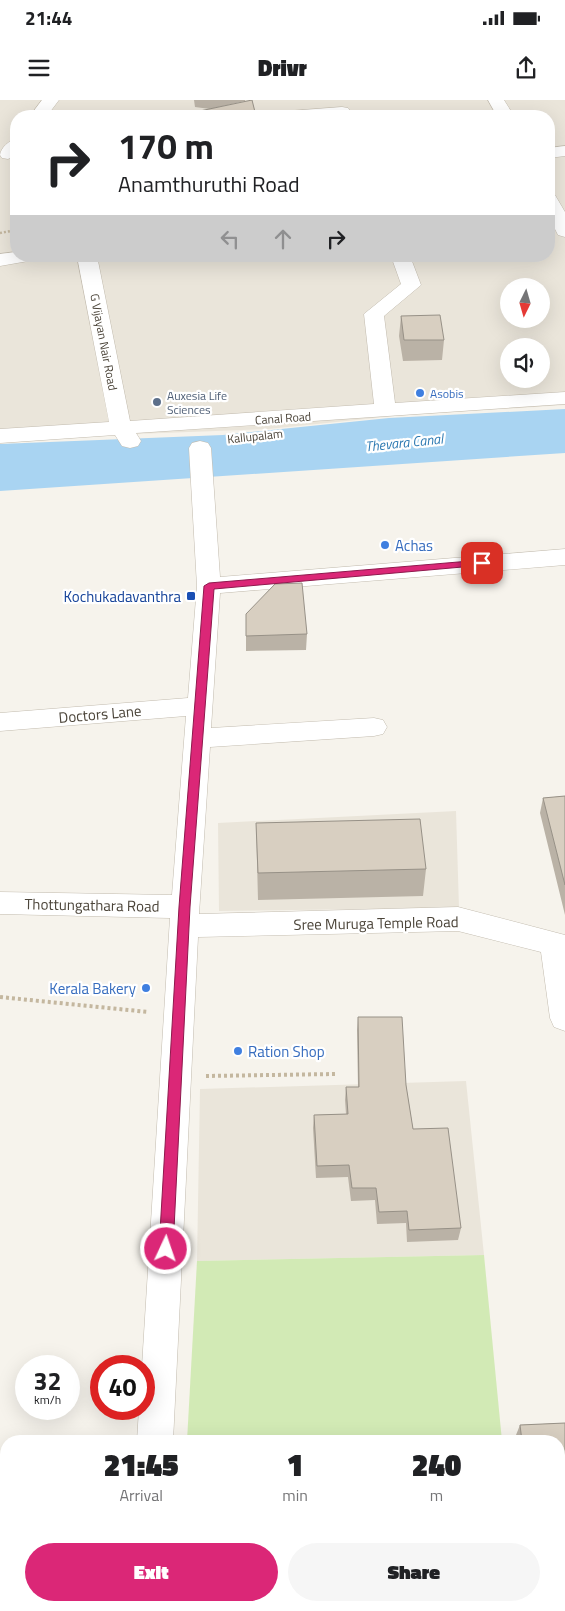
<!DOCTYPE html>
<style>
:root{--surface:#fff;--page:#f6f6f6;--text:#202124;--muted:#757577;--accent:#db2777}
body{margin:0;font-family:"Titillium Web",sans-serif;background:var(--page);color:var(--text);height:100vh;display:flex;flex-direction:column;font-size:19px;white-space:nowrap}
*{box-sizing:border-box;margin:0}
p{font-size:16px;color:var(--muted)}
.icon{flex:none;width:28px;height:28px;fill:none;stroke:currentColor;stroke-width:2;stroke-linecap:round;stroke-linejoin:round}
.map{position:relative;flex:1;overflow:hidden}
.drawer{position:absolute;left:0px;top:1335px;width:565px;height:176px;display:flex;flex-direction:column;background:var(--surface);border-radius:20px 20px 0 0;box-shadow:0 5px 20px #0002}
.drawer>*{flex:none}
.banner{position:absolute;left:10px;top:10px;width:545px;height:152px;border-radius:20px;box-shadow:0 5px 20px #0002;background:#fff;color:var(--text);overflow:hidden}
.needle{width:32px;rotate:185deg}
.buttons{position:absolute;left:500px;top:178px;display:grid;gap:10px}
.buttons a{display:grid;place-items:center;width:50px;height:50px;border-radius:50%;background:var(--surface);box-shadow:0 5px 20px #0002;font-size:25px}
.speed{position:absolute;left:15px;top:1255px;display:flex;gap:10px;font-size:25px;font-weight:700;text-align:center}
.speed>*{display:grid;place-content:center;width:65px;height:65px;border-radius:50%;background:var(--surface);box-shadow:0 5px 20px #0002;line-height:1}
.speed small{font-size:12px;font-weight:400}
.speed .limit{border:8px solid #d22;background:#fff;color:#111}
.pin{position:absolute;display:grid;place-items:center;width:42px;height:42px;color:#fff;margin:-21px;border-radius:10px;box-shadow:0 2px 8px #0006}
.me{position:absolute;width:55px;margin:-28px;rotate:3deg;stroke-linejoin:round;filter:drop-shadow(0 0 4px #0008)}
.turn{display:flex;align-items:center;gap:18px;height:105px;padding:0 25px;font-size:22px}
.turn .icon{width:65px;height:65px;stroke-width:2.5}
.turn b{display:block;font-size:35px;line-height:42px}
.lanes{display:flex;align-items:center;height:48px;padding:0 25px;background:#0003;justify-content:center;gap:25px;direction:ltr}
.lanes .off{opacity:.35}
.eta{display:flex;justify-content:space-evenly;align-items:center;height:85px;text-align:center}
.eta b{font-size:30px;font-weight:800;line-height:35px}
.cta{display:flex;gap:10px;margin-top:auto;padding:10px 25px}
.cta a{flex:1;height:58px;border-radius:30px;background:var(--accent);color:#fff;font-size:20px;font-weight:800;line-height:58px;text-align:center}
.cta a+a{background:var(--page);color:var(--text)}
.status{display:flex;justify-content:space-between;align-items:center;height:35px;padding:0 25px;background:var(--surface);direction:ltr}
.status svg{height:14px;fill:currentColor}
header{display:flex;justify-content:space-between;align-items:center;height:65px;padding:0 25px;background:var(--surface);font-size:22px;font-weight:800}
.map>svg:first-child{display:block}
.residential{fill:#eae5da;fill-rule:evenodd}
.green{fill:#d2eab5}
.water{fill:#a9d4f2}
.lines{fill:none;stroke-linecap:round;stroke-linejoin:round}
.minor-casing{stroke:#c2bbae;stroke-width:1}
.path-far1{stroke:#c4b79f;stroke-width:2.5;stroke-dasharray:2 2;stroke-linecap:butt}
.path{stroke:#c4b79f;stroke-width:4;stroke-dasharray:3 3;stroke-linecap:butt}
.minor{fill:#fff;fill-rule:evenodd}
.wall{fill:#bab2a6}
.building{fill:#d8cfc1;stroke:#979187}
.route{fill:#db2777;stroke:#8e194d}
.shop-dot{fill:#3f7fe0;stroke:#fff;stroke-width:2}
.service-dot{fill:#5c6f8a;stroke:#fff;stroke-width:2}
.transit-dot{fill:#1a4fb4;stroke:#fff;stroke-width:2}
.labels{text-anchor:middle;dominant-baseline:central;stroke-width:4.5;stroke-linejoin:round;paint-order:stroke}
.far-street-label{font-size:12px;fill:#4b4439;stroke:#fff}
.far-shop-label{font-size:12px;fill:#366cbe;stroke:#fff;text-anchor:start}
.far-service-label{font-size:12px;fill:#4e5e75;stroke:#fff;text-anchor:start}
.far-water-label{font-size:14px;font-style:italic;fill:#2e7ab2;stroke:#fff}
.shop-label{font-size:15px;fill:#366cbe;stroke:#fff;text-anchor:start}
.transit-label{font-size:15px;fill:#164399;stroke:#fff;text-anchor:end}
.street-label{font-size:15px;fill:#4b4439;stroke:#fff}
</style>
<div class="status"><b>21:44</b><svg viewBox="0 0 49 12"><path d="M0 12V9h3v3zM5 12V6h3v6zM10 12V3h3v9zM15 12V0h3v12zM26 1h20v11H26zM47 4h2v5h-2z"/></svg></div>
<header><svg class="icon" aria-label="menu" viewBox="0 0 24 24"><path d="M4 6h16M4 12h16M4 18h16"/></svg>Drivr<svg class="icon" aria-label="share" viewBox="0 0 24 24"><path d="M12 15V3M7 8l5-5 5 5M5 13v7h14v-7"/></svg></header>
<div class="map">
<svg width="565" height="1511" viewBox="0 0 565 1511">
<rect width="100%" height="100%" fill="#f6f3ec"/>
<path class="residential" d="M0,0H565V305L395,316L268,329L0,339ZM16,16H549V156H16ZM509,186H541V219H509ZM509,246H541V279H509Z
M456,711L459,808L219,811L218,723Z
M466,981L484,1155L197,1161L200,989Z"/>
<path class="green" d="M484,1155L502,1341H187L197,1161Z"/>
<path class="water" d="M565,309V353L0,391V344L223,335L389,318Z"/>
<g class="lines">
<defs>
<path id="minor" d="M42,0H59L47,16H30Z
M488,0H504L514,16H497Z
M342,7L348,8L351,12L348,16H280L283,12L289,11Z
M16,39V55L8,59L2,58L0,55C1,47 9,41 16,39Z
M565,46V56L549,58V48Z
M549,93L555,95L565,112V137L558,135L549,117Z
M16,152V156H36L34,160L0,166V154Z
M77,156H97L130,321L374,304L364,214L401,184L391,156H410L421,185L384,216L395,303L565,292V304L136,333L141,341L138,346L130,348L122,346L115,335L0,343V329L109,322Z
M200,341L208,343L211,348L220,477L565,449V465L220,493L211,628L374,618L383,620L387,627L383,634L374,636L210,647L199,814L458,807L565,835V931L554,927L550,918L541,852L458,831L198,837L173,1341H137L139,1309H144V1266H142L170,818L0,814V792L172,795L186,616L0,631V613L188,598L197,486L189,348L192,343Z
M6,1418V1454L0,1455V1419Z
M163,1505H201L203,1511H165Z
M219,1505H270L272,1511H222Z"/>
</defs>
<use href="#minor" class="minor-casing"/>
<path class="path-far1" d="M0,133L16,130"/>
<path class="path" d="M0,897L148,912
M206,976L335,974"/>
<use href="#minor" class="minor"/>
</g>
<path class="wall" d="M194,0H245V1L210,9L195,7Z
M401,216L444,240L442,260L403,261L399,236Z
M246,514L307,534L306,550L246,551Z
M565,696V815L540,713L543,698Z
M256,723L426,769L423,796L258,800Z
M358,917L406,985L413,1029L461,1128L458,1140L407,1142L406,1123L377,1124L375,1100L351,1101L348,1077L316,1078L313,1028L314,1015L346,1014L345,1000L346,987H358L357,930Z
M565,1323V1421L559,1422V1341H514V1340L520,1325Z"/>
<path class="building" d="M252,0L256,16H176Z
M440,215L444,240H404L401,216Z
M302,483L307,534L246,536V514L275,484Z
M565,696V785L543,698Z
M420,719L426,769L258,773L256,723Z
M358,917H402L406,985L413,1029L448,1028L461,1128L409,1130L407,1111L379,1112L376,1088H352L349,1065L317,1066L314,1015L348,1014L346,987H359Z
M565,1323V1408H559V1341H522L520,1325Z"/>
<path class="route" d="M482,460L485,461V465L214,489L190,807L173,1149L171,1154L166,1156L161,1154L159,1149L179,807L204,486L209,483Z"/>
<g class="shop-dot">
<circle cx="420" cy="293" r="5"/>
<circle cx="385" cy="445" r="5"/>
<circle cx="146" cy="888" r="5"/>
<circle cx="238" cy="951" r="5"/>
</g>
<circle class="service-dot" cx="157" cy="302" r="5"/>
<rect class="transit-dot" x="186" y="491" width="10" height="10" rx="2.5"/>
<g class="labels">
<g class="far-street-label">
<text transform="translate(104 242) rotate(79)">G Vijayan Nair Road</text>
<text transform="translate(283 318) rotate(-4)">Canal Road</text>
<text transform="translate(255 336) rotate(-6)">Kallupalam</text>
</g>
<g class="far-shop-label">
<text x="430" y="293">Asobis</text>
</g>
<g class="far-service-label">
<text x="167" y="295">Auxesia Life<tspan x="167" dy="14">Sciences</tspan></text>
</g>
<g class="far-water-label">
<text transform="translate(404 342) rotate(-6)">Thevara Canal</text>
</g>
<g class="shop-label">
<text x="395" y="445">Achas</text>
<text x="136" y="888" text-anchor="end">Kerala Bakery</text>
<text x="248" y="951">Ration Shop</text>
</g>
<g class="transit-label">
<text x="181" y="496">Kochukadavanthra</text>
</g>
<g class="street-label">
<text transform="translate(100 614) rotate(-5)">Doctors Lane</text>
<text transform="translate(92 805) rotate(1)">Thottungathara Road</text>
<text transform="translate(376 823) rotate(-1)">Sree Muruga Temple Road</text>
</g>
</g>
</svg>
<div class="buttons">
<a><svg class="needle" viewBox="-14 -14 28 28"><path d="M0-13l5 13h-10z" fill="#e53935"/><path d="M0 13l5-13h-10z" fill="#757577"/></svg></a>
<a><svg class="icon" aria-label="sound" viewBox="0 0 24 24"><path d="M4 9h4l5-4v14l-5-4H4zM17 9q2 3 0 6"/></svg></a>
</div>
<div class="speed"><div>32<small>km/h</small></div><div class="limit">40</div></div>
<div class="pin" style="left:482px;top:463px;background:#d93025"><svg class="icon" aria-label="arrive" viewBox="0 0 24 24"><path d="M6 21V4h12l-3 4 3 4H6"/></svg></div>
<svg class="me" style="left:166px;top:1149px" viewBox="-20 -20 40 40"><circle r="17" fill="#db2777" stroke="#fff" stroke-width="3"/><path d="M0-11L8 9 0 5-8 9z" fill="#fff"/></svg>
<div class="banner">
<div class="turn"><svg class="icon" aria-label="right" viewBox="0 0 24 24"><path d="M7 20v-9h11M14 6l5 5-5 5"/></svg><div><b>170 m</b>Anamthuruthi Road</div></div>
<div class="lanes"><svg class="icon off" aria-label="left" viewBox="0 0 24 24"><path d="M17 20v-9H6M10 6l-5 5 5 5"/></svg><svg class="icon off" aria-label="ahead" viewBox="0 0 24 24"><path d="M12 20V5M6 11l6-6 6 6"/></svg><svg class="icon" aria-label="right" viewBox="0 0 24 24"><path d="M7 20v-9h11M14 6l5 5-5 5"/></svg></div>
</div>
<section class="drawer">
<div class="eta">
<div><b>21:45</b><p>Arrival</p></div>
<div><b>1</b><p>min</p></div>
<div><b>240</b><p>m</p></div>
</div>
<div class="cta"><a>Exit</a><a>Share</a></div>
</section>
</div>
